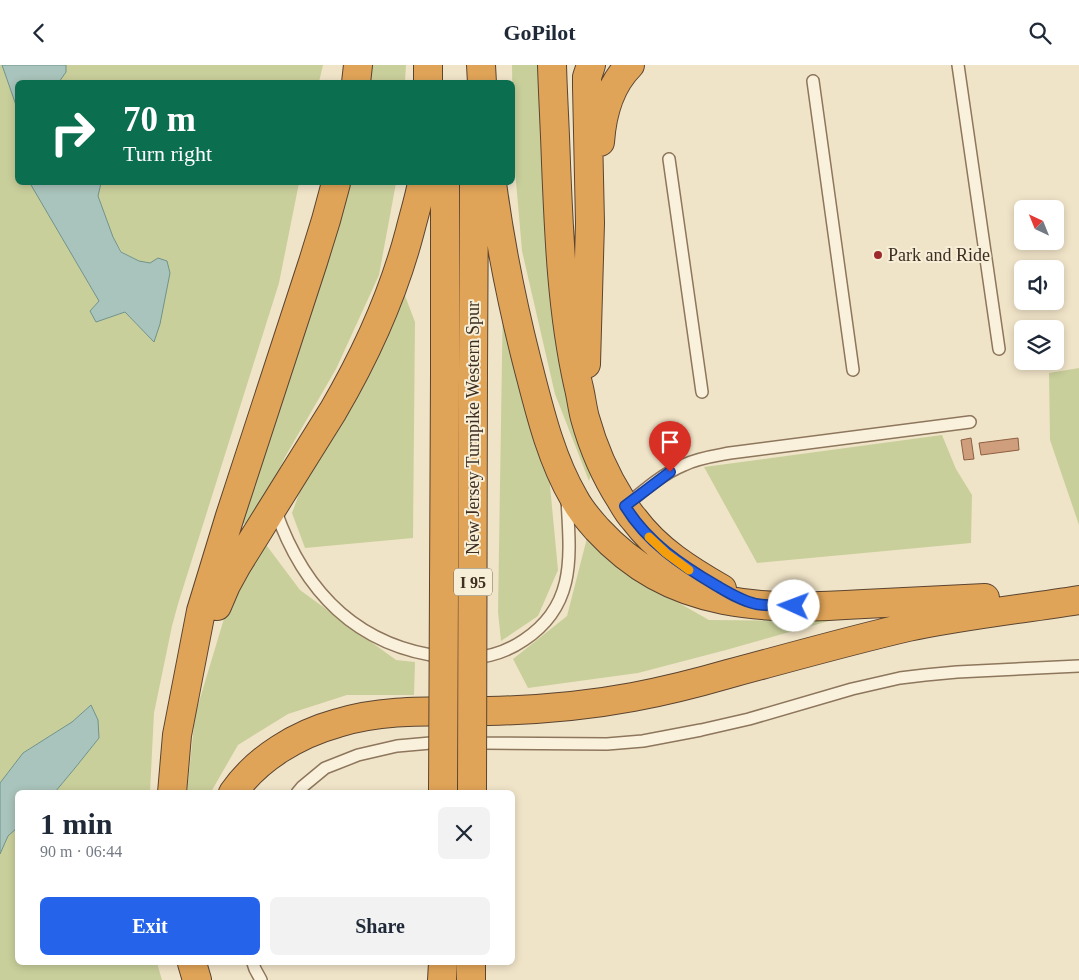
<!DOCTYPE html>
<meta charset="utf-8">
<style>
:root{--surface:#fff;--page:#f2f2f3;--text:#1f2937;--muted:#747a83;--accent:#2563eb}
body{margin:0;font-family:"Times New Roman",serif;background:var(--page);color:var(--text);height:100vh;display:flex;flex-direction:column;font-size:19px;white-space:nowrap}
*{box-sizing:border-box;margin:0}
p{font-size:16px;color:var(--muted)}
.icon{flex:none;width:28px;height:28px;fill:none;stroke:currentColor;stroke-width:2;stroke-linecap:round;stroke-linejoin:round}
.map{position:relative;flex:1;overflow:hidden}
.panel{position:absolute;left:15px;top:725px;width:500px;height:175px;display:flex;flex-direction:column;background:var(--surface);border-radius:8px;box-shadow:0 2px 8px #0003}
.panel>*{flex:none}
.hud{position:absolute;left:15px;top:15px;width:500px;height:105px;border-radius:8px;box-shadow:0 2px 8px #0003;background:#0b6e4f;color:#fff;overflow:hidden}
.needle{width:32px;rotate:317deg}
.buttons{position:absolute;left:1014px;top:135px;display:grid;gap:10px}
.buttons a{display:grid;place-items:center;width:50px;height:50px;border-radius:8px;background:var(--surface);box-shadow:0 2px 8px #0003;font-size:25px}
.pin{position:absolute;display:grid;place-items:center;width:42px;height:42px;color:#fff;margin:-51px -21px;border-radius:50% 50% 50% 0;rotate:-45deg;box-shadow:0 0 5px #0007}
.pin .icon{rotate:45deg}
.me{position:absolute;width:55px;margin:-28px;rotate:272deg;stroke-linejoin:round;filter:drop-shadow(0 0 4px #0008)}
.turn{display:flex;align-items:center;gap:18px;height:105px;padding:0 25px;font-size:22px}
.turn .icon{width:65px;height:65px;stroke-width:2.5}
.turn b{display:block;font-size:35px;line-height:42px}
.round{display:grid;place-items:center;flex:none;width:52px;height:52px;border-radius:8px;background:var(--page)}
.summary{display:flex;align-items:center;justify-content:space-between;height:85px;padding:0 25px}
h1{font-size:30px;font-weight:700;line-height:38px}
.action{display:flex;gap:10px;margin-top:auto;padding:10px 25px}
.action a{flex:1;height:58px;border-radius:8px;background:var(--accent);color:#fff;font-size:20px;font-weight:700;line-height:58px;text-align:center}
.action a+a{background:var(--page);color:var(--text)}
header{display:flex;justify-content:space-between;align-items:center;height:65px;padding:0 25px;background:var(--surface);font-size:22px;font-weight:700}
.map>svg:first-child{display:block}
.green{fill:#c9cf9b}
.water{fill:#a9c4bc;stroke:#6f938a}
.building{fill:#cf9f7d;stroke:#8d5f41}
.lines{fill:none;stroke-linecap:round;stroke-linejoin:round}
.lane-casing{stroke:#8d765c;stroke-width:14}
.highway-casing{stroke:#5b4430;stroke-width:30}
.lane{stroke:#faf1dc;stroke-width:11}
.highway{stroke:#e0a458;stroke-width:28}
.highway-bridge-casing{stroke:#5b4430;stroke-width:30;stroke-linecap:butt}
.highway-bridge{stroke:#e0a458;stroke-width:28}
.route-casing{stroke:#184099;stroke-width:12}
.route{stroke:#2563eb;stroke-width:9}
.slow{stroke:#f59e0b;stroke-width:9}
.poi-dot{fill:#9e2a2b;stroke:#f7eed8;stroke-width:2}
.labels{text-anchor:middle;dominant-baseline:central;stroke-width:4;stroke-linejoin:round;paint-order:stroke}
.shield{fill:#f7eed8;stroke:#756857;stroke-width:1}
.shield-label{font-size:16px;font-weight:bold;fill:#3d2e20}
.poi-label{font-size:18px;fill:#3d2e20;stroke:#f7eed8;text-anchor:start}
.street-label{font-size:18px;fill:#3d2e20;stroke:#f7eed8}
</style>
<header><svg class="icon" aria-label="back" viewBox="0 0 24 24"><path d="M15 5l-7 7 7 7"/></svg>GoPilot<svg class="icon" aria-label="search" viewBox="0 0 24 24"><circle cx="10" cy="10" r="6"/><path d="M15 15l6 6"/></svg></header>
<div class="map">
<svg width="1079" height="915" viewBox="0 0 1079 915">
<rect width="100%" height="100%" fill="#f0e4c8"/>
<path class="green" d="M0,0H2L17,43L18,118H32L31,120L99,236L90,246L96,257L125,247L154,277L150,198L139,196L122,187L113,172L98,131L101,118H299L279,218L178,539L172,561L154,648L150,727H55L75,703L99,673L91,640L72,657L23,688L0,718Z
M66,0H323L319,17L59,18L66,7Z
M366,0H406L405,17L365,18Z
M512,0H544L593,404L589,416L555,329L522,186L513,82Z
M343,118H396L379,210L336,304L285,392L257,453L237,462Z
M404,228L415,257L413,473L305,483L292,448L304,415Z
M503,230L549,410L558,505L538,551L501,576L498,547Z
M1079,303V460L1050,375L1049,308Z
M942,370L956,404L972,430L971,478L757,498L704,402Z
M587,473L633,512L709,555L829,556L726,585L638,608L528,623L513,594L567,551Z
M264,477L300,525L396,595L415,597L414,630H347L288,649L238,680L211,727L187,728L195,650L226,547Z
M17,763L18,898H157L162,915H0V789L8,771Z"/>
<path class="water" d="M2,0H66V7L59,17L18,18L17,43Z
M32,118H101L98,131L113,172L121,187L139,196L150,198L158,193L167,196L170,208L160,259L154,277L125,247L96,257L90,246L99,236L31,120Z
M91,640L98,655L99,673L75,703L55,727L18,728L17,763L8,771L0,789V718L23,688L72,657Z"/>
<path class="building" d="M971,373L974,394L964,395L961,375Z
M1018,373L1019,385L981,390L979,378Z"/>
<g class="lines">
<defs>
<path id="lane" d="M958,0L999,284
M813,16L853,305
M669,94L702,327
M625,441C643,426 662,409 684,400C698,393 714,391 730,388L970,357
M275,444C303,525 356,582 445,592
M471,593C491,592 508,586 524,575C577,540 570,490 567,434
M297,728L302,722L325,703L358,690L397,681L453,676L485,678L607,679L643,676L701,665L749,654L852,624L900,613L925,610L957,607L1079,601
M253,898L255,904L261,915"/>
<path id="highway" d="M481,0L482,18
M552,0C553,33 555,65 556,98C559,172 562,247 578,319C581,330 582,342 585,353C593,382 605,410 621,435C625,442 629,449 634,454C657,485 689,505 722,524
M356,18L358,0
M428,18V0
M600,77C602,49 609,21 630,0
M492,118C500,178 512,238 527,297C539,343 550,392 574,433C580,445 589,455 597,464C633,503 673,525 724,535C770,544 818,542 864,539C904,537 945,535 985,533
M586,299L590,158L587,22V12L591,0
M473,307L474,118
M445,308V118
M217,541L226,520L237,500L333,346C367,288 393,231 410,166C414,150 419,134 422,118
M172,728L177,670L201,546L230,451L313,197L326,155L336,118
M233,728C257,693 298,669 338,658C386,643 438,647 488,646C537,645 585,641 633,632C665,626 697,618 728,609C788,593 848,576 908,562C965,550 1022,544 1079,535
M192,898L197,915
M442,915L443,898
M471,915V898"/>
</defs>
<use href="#lane" class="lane-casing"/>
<use href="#highway" class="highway-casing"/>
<use href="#lane" class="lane"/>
<use href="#highway" class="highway"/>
<defs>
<path id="highway-bridge" d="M443,728L445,308
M472,728L473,307"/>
</defs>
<use href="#highway-bridge" class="highway-bridge-casing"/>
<use href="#highway-bridge" class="highway-bridge"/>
</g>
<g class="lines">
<defs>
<path id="route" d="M670,407L625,441C647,477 681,500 717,521C729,528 742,536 756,539C768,541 782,541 794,541"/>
</defs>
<use href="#route" class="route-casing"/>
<use href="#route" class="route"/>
<path class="slow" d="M649,472L666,488L689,505"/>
</g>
<circle class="poi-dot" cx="878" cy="190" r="5"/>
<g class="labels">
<rect class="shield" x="454" y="503.5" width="38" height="27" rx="4"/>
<g class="shield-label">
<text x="473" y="517">I 95</text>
</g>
<g class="poi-label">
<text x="888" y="190">Park and Ride</text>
</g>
<g class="street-label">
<text transform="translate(473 363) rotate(-90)">New Jersey Turnpike Western Spur</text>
</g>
</g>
</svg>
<div class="buttons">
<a><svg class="needle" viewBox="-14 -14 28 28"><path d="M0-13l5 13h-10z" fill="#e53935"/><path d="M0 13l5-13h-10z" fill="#747a83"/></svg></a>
<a><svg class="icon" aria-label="sound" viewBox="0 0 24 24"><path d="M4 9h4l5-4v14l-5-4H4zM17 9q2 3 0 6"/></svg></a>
<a><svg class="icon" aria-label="layers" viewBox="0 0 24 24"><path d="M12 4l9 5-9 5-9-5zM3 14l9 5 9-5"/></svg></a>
</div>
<div class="pin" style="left:670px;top:407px;background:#d93025"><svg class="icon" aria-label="arrive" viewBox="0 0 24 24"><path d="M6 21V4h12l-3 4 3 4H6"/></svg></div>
<svg class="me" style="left:794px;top:541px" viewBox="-20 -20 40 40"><circle r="19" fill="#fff"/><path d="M0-13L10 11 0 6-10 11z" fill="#2563eb"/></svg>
<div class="hud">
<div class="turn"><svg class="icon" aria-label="right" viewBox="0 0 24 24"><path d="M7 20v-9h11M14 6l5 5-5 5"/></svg><div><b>70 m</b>Turn right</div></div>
</div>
<section class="panel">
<div class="summary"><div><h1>1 min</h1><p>90 m · 06:44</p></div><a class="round"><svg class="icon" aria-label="close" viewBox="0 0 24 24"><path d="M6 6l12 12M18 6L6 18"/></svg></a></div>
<div class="action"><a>Exit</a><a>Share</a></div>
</section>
</div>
